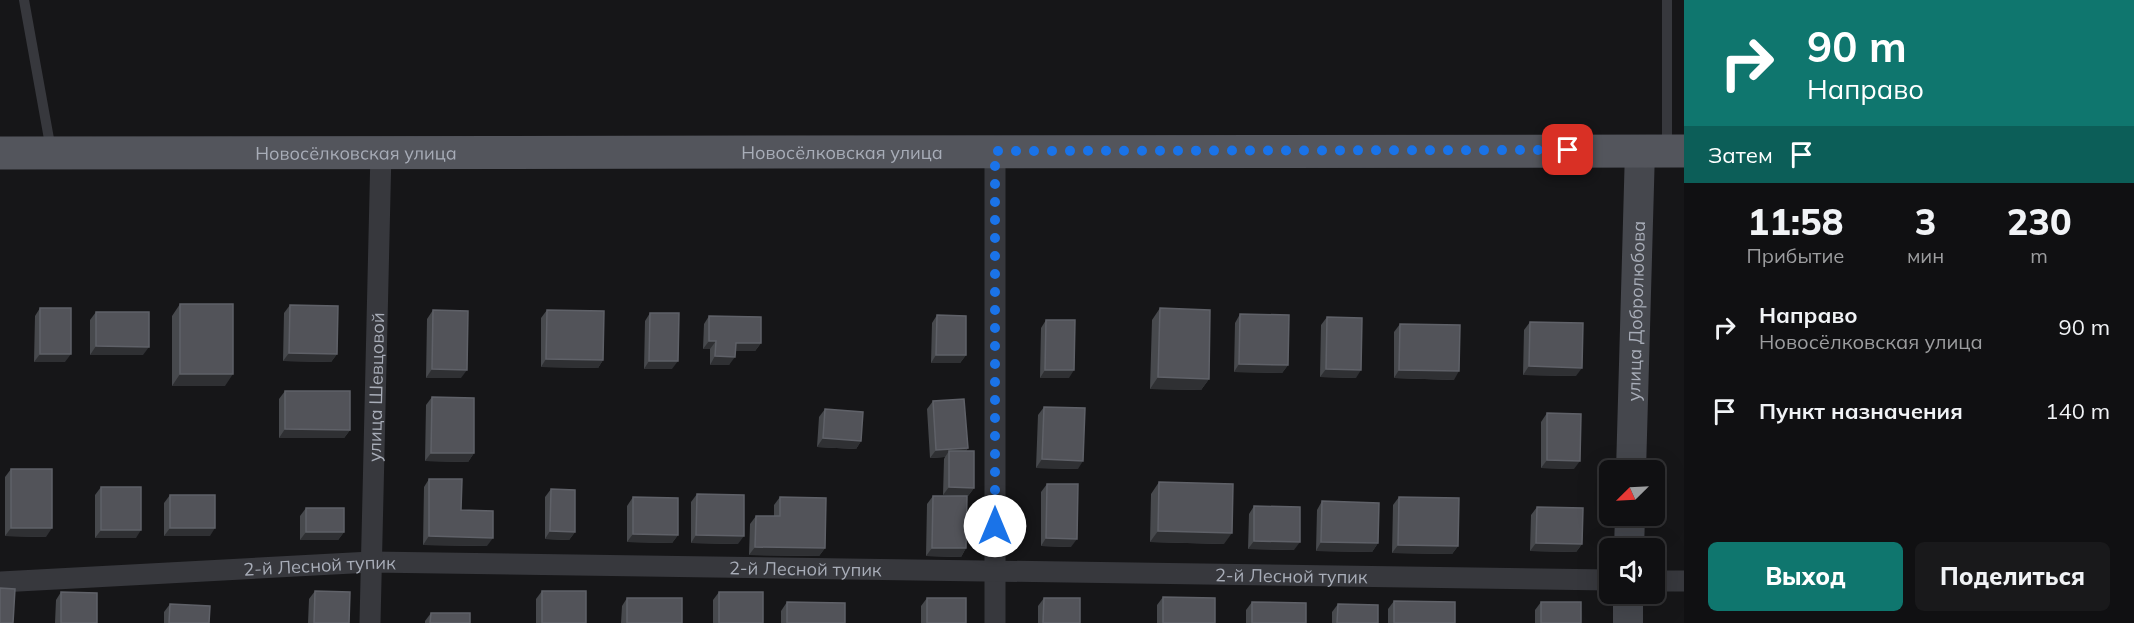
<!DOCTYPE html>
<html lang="ru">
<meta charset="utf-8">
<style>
:root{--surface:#101012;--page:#19191b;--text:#f1f3f6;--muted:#9c9d9f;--line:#303032;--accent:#0f766e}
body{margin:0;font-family:Mulish,sans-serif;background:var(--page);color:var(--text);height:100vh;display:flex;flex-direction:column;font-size:22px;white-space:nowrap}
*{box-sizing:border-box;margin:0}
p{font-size:20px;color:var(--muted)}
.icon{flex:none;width:33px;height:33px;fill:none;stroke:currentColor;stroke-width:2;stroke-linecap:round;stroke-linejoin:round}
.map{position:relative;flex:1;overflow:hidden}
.details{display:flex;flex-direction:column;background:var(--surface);width:450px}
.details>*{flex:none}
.top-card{background:#0f766e;color:#fff;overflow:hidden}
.needle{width:39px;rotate:246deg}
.buttons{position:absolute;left:1599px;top:460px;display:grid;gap:12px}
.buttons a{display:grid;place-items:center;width:66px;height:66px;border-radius:9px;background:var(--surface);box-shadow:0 6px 24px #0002,0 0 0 2px var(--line);font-size:30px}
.pin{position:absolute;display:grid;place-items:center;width:51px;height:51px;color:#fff;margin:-26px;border-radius:12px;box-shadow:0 3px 9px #0006}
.me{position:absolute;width:66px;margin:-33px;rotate:0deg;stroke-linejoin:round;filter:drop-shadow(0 0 4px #0008)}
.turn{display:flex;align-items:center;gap:21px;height:126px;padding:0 24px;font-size:27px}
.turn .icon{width:78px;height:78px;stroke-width:2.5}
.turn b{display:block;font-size:42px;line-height:51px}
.then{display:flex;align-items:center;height:57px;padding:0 24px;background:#0003;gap:12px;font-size:22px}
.eta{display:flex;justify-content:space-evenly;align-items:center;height:102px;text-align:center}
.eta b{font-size:36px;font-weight:800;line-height:42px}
.action{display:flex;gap:12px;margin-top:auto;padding:12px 24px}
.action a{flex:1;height:69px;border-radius:9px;background:var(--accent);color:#fff;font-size:24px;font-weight:800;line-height:69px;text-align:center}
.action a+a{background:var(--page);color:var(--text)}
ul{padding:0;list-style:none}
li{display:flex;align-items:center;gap:18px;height:84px;padding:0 24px}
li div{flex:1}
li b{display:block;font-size:22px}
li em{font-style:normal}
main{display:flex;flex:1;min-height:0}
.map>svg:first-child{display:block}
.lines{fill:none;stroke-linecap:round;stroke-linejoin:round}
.lane{stroke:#37383d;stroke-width:10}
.street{stroke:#37383d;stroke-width:21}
.secondary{stroke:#45474d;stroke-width:30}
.primary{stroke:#53555c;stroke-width:33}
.wall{fill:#47494d}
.shaded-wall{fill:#2f3033}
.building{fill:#525359;stroke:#5f6168;stroke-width:1.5}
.route{stroke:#1a73e8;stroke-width:10;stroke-dasharray:0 18}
.labels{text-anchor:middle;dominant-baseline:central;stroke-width:4.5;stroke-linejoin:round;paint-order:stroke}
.street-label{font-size:18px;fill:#a8adb8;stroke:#111113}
</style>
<main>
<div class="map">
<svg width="1684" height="623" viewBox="0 0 1684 623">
<rect width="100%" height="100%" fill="#161618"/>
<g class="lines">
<path class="lane" d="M24,0L51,150
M1667,147V0"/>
<g class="street">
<path d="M995,151V623"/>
<path d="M1654,581H1684"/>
<path id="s1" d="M0,582L371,562L1610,580"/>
<path id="s2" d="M370,623L381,151"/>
</g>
<g class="secondary">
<path id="s3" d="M1631,471L1640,150"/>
<path d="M1629,549L1630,516"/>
<path d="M1628,623V594"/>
</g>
<path class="primary" id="s4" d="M0,153L1684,151"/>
</g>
<path class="wall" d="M180,304L225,386H172V316Z
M290,305L337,354L331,362L283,361L284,313Z
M40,308L65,362H34L35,316Z
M1160,308L1209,379L1201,390L1150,389L1152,320Z
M433,310L461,378H426L427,319Z
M547,310L603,360L598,368L541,367V318Z
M96,312L143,355H90V320Z
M650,313L672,369H644L645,321Z
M1240,314L1288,365L1282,373L1234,372L1235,323Z
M937,315L966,355L960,363H931L932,323Z
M709,316L761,343L755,351H735L729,365H710V349H703L704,324Z
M1327,317L1356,378L1320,377L1321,325Z
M1046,320L1069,378H1040L1041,328Z
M1530,322L1576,376L1523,375L1524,330Z
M1400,324L1454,380L1394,378V332Z
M285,391L350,430L344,438H279V399Z
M432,397L474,453L468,462L425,461L426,405Z
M933,401L968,448L966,451L974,488L968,496L943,495L944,459L945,457L930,458L927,409Z
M1044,407L1078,469L1036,468L1038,415Z
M825,409L861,441L856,449L817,447L819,417Z
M1547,413L1574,469L1541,468V422Z
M11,469L46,537L5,536V477Z
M429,479L487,546L423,545L424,487Z
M1159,482L1224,544L1150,542L1151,494Z
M1047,484L1071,547L1041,546V492Z
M101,487L136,538H95V495Z
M551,489L575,532L569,540L545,539V497Z
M697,494L738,544L691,543V502Z
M170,495L210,536H164V503Z
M933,496L966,548L961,557L926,556L927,504Z
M633,497L678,535L672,543L627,542V506Z
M780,497L825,548L819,556L749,555L750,524L756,516H774V505Z
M1399,497L1458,546L1452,554L1392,553L1393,505Z
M1322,501L1378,543L1372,552L1316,551L1317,510Z
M1254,506L1294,550L1248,549L1249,514Z
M1537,507L1582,544L1576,552L1530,551L1531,515Z
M306,508L344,532L338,540H300V516Z
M315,591L349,623H308L309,599Z
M542,591L586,623H536V599Z
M61,592L97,623H55L56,600Z
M719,592L763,623H713V600Z
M1163,597L1215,623H1157V605Z
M627,598L682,623H621L622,606Z
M927,598L966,623H921V606Z
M1044,598L1080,623H1038V606Z
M1394,601L1455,623H1388V609Z
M787,602L845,623H781V611Z
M1252,602L1306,623H1246V610Z
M1541,602L1581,623H1535V610Z
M170,604L209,623H164V612Z
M1338,604L1378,623H1332V612Z
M431,613L470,623H425V621Z"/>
<path class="shaded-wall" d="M709,341H716L710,349H703Z
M736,343H761L755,351H730Z
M96,346L149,347L143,355H90Z
M289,353L337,354L331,362L283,361Z
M40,354H71L65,362H34Z
M936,355H966L960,363H931Z
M715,356L735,357L729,365H710Z
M546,359L603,360L598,368L541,367Z
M649,361H678L672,369H644Z
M1239,364L1288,365L1282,373L1234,372Z
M1529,366L1582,368L1576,376L1523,375Z
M432,369L467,370L461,378H426Z
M1326,369L1361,370L1356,378L1320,377Z
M1045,370H1074L1069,378H1040Z
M1399,370L1459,371L1454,380L1394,378Z
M180,374H233L225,386H172Z
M1158,377L1209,379L1201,390L1150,389Z
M285,429L350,430L344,438H279Z
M823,438L861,441L856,449L817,447Z
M968,448L962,456L949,451L945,457L930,458L936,450Z
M431,453H474L468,462L425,461Z
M1042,459L1083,461L1078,469L1036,468Z
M1547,460L1580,461L1574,469L1541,468Z
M949,487L974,488L968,496L943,495Z
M11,528H52L46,537L5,536Z
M170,528H215L210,536H164Z
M101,530H141L136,538H95Z
M550,531L575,532L569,540L545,539Z
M1158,531L1232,533L1224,544L1150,542Z
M306,532H344L338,540H300Z
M633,534L678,535L672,543L627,542Z
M696,535L744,536L738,544L691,543Z
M429,536L493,538L487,546L423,545Z
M1046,538L1077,539L1071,547L1041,546Z
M1254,541L1300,542L1294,550L1248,549Z
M1321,542L1378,543L1372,552L1316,551Z
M1536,543L1582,544L1576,552L1530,551Z
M1398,545L1458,546L1452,554L1392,553Z
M755,547L825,548L819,556L749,555Z
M932,548H966L961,557L926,556Z"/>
<path class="building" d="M180,304H233V374H180Z
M290,305L338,306L337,354L289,353Z
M40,308H71V354H40Z
M1160,308L1210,310L1209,379L1158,377Z
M433,310L468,311L467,370L432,369Z
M547,310L604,311L603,360L546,359Z
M96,312H149V347L96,346Z
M650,313H679L678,361H649Z
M1240,314L1289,315L1288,365L1239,364Z
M937,315L966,316V355H936Z
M709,316L761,317V343H736L735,357L715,356L716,341H709Z
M1327,317L1362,318L1361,370L1326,369Z
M1046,320H1075L1074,370H1045Z
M1530,322L1583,323L1582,368L1529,366Z
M1400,324L1460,325L1459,371L1399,370Z
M285,391H350V430L285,429Z
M432,397L474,398V453H431Z
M964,399L968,448L936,450L933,401Z
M1044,407L1085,408L1083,461L1042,459Z
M825,409L863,412L861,441L823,438Z
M1547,413L1581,414L1580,461L1547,460Z
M949,451H974V488L949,487Z
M11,469H52V528H11Z
M429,479H462L461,510L493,511V538L429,536Z
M1159,482L1233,484L1232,533L1158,531Z
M1047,484H1078L1077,539L1046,538Z
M101,487H141V530H101Z
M551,489L575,490V532L550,531Z
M697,494L744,495V536L696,535Z
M170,495H215V528H170Z
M933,496H967L966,548H932Z
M633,497L678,498V535L633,534Z
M780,497L826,498L825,548L755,547L756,516H780Z
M1399,497L1459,498L1458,546L1398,545Z
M1322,501L1379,503L1378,543L1321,542Z
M1254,506L1300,507V542L1254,541Z
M1537,507L1583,508L1582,544L1536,543Z
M306,508H344V532H306Z
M0,588L15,589L13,623H0Z
M315,591L350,592L349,623H314Z
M542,591H586V623H542Z
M61,592L97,593V623H61Z
M719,592H763V623H719Z
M1163,597L1215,598V623H1163Z
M627,598H682V623H627Z
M927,598H966V623H927Z
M1044,598H1080V623H1043Z
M1394,601L1455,602V623H1394Z
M787,602L845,603V623H787Z
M1252,602L1306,603V623H1252Z
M1541,602H1581V623H1541Z
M170,604L210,606L209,623H169Z
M1338,604L1378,605V623H1337Z
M431,613H470V623H430Z"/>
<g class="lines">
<path class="route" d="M995,526V151L1568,150"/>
</g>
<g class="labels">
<g class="street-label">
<text stroke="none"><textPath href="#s4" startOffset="356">Новосёлковская улица</textPath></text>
<text stroke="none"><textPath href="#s4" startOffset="842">Новосёлковская улица</textPath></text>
<text stroke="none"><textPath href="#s3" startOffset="160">улица Добролюбова</textPath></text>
<text stroke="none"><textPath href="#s2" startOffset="236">улица Шевцовой</textPath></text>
<text stroke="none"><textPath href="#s1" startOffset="320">2-й Лесной тупик</textPath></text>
<text stroke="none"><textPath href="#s1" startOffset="806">2-й Лесной тупик</textPath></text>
<text stroke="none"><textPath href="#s1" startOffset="1292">2-й Лесной тупик</textPath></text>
</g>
</g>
</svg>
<div class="buttons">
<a><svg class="needle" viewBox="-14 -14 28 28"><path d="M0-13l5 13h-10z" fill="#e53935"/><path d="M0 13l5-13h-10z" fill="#9c9d9f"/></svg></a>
<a><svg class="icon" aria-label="sound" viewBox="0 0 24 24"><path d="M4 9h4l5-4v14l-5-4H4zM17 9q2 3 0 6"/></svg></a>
</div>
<div class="pin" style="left:1568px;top:150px;background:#d93025"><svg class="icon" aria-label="arrive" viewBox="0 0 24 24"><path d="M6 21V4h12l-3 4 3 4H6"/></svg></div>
<svg class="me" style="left:995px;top:526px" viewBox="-20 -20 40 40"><circle r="19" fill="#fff"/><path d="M0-13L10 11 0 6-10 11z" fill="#1a73e8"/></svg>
</div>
<section class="details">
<div class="top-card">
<div class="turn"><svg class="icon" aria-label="right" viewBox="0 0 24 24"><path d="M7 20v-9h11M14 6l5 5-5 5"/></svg><div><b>90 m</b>Направо</div></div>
<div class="then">Затем<svg class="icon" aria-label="arrive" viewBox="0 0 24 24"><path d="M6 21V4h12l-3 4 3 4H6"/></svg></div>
</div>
<div class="eta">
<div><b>11:58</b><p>Прибытие</p></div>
<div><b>3</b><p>мин</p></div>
<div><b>230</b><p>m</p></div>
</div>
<ul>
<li><svg class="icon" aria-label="right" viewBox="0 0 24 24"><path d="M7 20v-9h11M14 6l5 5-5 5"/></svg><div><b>Направо</b><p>Новосёлковская улица</p></div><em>90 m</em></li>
<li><svg class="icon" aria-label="arrive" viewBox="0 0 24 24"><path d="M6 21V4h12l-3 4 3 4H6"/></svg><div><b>Пункт назначения</b></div><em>140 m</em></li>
</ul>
<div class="action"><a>Выход</a><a>Поделиться</a></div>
</section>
</main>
